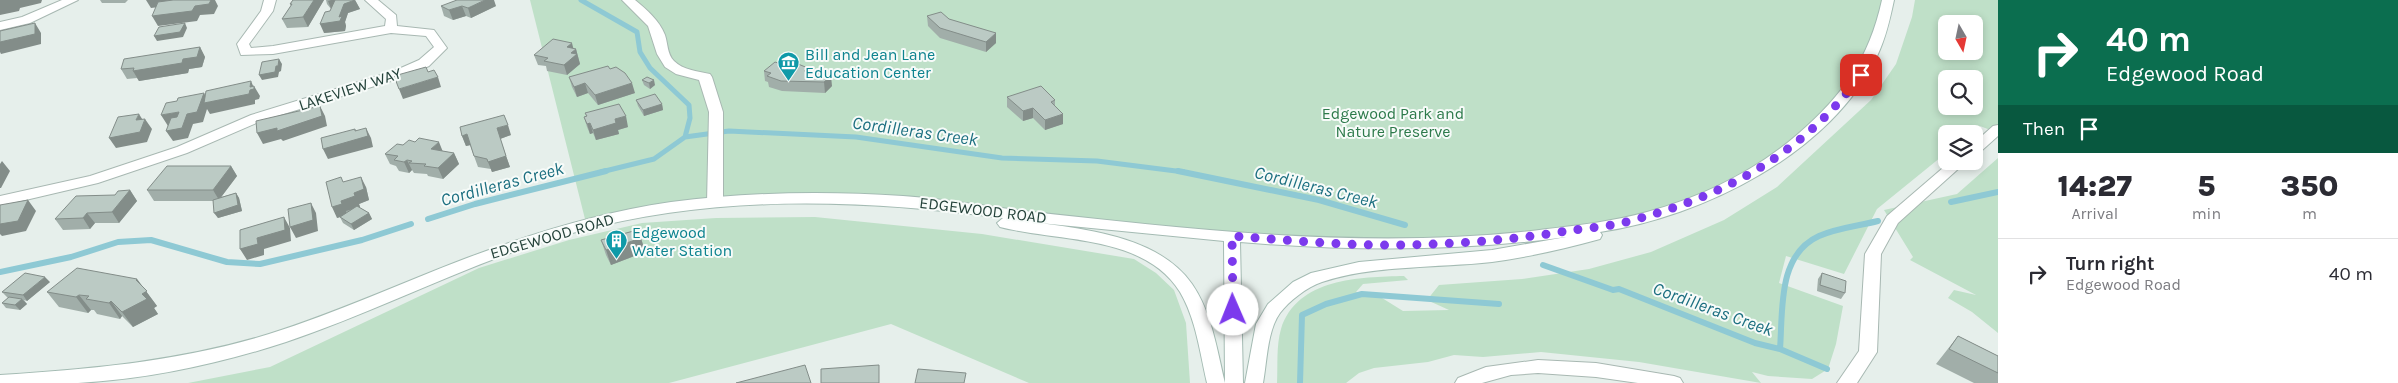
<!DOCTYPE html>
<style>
:root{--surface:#fff;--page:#f7f7f7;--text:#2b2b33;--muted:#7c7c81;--line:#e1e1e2}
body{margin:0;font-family:Karla,sans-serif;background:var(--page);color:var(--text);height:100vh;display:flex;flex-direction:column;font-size:19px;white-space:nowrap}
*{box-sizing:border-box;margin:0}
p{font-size:16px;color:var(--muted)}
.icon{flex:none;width:28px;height:28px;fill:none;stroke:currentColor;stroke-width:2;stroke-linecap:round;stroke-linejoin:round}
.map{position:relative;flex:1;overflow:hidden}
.panel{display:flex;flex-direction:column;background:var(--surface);width:400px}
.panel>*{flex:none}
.banner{background:#0b6e4f;color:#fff;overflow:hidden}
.needle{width:32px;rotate:171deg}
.fabs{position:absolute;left:1938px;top:15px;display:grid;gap:10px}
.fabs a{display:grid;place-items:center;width:45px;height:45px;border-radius:8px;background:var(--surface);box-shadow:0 2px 8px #0003;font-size:25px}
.pin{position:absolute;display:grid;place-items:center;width:42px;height:42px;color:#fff;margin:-21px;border-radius:10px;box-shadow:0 2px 8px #0006}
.me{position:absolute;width:55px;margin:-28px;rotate:359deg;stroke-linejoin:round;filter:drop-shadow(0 0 4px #0008)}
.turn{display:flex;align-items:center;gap:18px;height:105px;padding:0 25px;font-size:22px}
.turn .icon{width:65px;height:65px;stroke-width:2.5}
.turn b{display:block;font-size:35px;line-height:42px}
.then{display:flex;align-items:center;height:48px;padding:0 25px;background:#0003;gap:10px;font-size:19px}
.eta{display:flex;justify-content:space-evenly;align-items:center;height:85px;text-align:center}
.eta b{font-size:30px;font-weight:800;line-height:35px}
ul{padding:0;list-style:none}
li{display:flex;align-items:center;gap:15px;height:70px;padding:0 25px;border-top:1px solid var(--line)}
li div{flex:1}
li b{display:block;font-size:19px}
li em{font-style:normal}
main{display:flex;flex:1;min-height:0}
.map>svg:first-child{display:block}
.green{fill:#bfe0c8;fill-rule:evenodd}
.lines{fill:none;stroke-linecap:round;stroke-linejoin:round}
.stream-far1{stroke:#8ec9d4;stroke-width:5}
.stream{stroke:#8ec9d4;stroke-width:6}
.street-casing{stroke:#a8b8b2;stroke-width:2}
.secondary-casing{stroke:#a4bbb3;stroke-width:2}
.street{fill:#fff;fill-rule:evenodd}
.secondary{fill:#fff;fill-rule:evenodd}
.wall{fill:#a1aea9}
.shaded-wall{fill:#838d89}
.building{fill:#bbcac4;stroke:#838d89}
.route{stroke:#7c3aed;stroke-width:9;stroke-dasharray:0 16.2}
.labels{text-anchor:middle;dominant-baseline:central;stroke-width:4;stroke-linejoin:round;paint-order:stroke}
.culture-label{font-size:16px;fill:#0d838f;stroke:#f7fbf9;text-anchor:start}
.street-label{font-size:16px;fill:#24423a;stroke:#f7fbf9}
.park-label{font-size:16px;fill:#2d7a4b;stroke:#f7fbf9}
.water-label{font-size:18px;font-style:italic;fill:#1c6f80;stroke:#f7fbf9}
</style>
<main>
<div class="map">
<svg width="1998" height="383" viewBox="0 0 1998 383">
<rect width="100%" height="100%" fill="#e6efeb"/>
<path class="green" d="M530,0H1888L1848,93L1750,175L1658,212L1523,238L1343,244L1007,214L769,199L586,223Z
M1915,0H1998V133L1980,126L1970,134H1946V153L1877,209L1844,274L1786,256L1779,283L1843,306L1836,344L1828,369L1812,379L1768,376L1752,372L1761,383L1639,362L1541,352L1483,357L1454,355L1428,362L1374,368L1359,373L1346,383H1277C1278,366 1276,346 1281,329C1297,278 1360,277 1404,276L1408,280L1363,284L1356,292L1382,298L1403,311L1449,310L1427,300L1439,285L1522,279L1589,269L1651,252L1724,220L1777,187L1871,100L1896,64L1912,17ZM1946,24H1974V51H1946ZM1946,79H1974V106H1946Z
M1998,158V333L1972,312L1948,298L1954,290L1976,295L1910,260L1913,257L1884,210L1957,194Z
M815,217L982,234L1134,259L1156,273L1174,290L1186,323L1190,383H1029L891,324L669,383H188L270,367L479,268L569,240L642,223L716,218Z"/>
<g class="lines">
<path class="stream-far1" d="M581,0L637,32L640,52L650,68L689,105L690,118L685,137
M601,172L654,159L685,137L729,131L856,137L1002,158L1097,161L1184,172"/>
<path class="stream" d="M1178,171L1319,200L1405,225
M1951,202L1998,192
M428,219L475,204L606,171
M1543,265L1613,290L1619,289L1755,343L1780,349L1827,369
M0,272L71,257L118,242L151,240L227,262L260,264L362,240L411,224
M1780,349C1783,311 1777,255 1819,236C1837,228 1858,226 1878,221
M1300,383L1302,315L1326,304L1362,294L1499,304"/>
<defs>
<path id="street" d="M62,0H78L30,23L0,30V22L22,17Z
M264,0H276L273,11L249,44L251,48L273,46L385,26L386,19L365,0H378L396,15L397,26L434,30L447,48L429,66L404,77L261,121L187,153L98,183L0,206V196L90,176L177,147L251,115L394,71L419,60L434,47L426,36L391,33L273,54L241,55L237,44L261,11Z
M622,0H635C647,10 659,20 665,35C668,44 667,54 674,61C683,70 697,71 710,74L712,77L723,112V203L720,206H710L707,203L709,112L699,80L676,74L665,67L657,54L648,26Z
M1998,125V136L1979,153L1974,154V143L1993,126Z
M1951,161H1967L1898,223L1881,254L1877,352L1857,383H1837L1859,351L1865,254L1887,216Z
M1538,360L1596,363L1674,376L1680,378L1683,383H1638L1596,377L1538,373L1511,375L1482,383H1455L1458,378L1486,367Z"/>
<path id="secondary" d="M1882,0H1894C1890,19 1886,37 1878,54C1833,153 1702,217 1600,232L1602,235L1600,239C1564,249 1528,257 1492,262C1438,268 1372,265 1322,282C1307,287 1289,301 1280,313C1267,331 1267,362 1263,383H1245L1256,324L1268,304L1293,282L1311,273L1359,262L1492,250L1566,237C1458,252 1349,251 1240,242L1243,383H1207C1200,353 1196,319 1180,292C1144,234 1057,242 1000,227L997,223L1003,218C861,199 716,194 576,232C476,259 384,309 286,342C219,364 148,379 78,383C52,383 26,383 0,383V375C91,369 182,361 269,334C337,313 401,283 467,258C533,233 601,212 671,202C747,192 827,191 903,196C944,199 983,206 1024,211C1197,230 1374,251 1547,229C1581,225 1614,221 1647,212C1702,197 1755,171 1798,134C1843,95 1869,59 1882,0ZM1040,223L1224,241L1225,383C1217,350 1212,313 1192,284C1160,238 1091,230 1040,223Z"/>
</defs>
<use href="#street" class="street-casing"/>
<use href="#secondary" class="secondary-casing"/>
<use href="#street" class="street"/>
<use href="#secondary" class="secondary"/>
</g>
<path class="wall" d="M100,0H128L125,3H102Z
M293,0H324L308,27L287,28L282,19L291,6L290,4Z
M326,0H355L360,9L348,13L345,22L346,26L345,31L324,33L331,9L327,4Z
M441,6H496L471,18L466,16L453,20L444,16Z
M927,16L949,19L996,43L986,52L940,38L928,26Z
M200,47L205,57L202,67L189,69L188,73L139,81L137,78L127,79L121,69Z
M573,49H576L580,64L567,75L547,71L546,66L538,65L534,55Z
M808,68V72L832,86L825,93L782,91L769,87L768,82L765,81L764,71Z
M610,69L635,93L598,105L588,93L577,97L572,87L569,77Z
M642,80L655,85L650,89L644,85Z
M1007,97L1055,100V106L1063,124L1045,130L1033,118L1023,121L1007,107Z
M636,100L662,104L663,110L644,116L638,106Z
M585,113L628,127L618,130L619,134L596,140L593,133L590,134L587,127L584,117L586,116Z
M511,135L500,139L510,167L492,172L491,169L478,167L470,145L466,146L462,136Z
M442,151L454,153L459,164L443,179L428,176L427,174L414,173L412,170L409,173L399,171L396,166L390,164L385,154Z
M231,166L237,176L221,197L236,193L239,198L242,211L218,218L213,201H154L147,190Z
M344,182L366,187L369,200L359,204L360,207H359L369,213L372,219L354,230L343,223L340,217L337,218Z
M130,190L137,201L119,223H95L90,229L63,230L55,219L115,195Z
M641,238L645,252L611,265L606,255L601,240Z
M1822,273L1845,293L1841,299L1817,291L1818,279Z
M137,279L157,306L154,308L158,314L133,327L122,316L120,319L97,314L94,310H91L88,313L59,307L47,292Z
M50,282L27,301L24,300L27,304L20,310L6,308L2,303L8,298L2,292Z
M1958,336L1998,356V383H1974L1936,364Z"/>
<path class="shaded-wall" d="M0,0H42L41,3L20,8L19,11L0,15Z
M146,0H185L183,4L151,8Z
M209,0H215L218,6L214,14L200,15L197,21L158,26L152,16Z
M314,0H324L308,27L303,17Z
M331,0H336L332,11L328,1Z
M355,0L360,9L348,13L345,22L346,26L345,31L324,33L320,24L344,4Z
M485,0H494L496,6L471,18L468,8Z
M462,6L466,16L453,20L449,10Z
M35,23L41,33V44L1,54L0,52V42Z
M185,23L187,28L183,37L157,41L154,36Z
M996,33V43L986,52V42Z
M572,43L574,51L576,49L580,64L567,75L564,65L567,47Z
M200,47L205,57L202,67L189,69L188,73L139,81L133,71Z
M279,59L282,64L281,71L279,72L278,77L262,80L259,75L276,66Z
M831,76L832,86L825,93L824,82Z
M438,77L441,87L403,99L399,89Z
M654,80L655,85L650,89L649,83Z
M251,81L254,88V86L260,96L259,99L255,100V104L210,114L207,109L203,122L193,124L188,138L173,141L166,131L184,123L168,126L161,115L179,112L187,114L204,93L209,102L250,87Z
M585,83L588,93L577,97L574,87Z
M632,83L635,93L598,105L595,95Z
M662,104L663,110L644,116L643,110Z
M320,106L325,116L327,126L283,141L281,139L263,144L257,133Z
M1033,108V118L1023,121V111Z
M139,114L144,122L145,119L152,129L147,142L116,148L109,138L136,120Z
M1063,114V124L1045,130V120Z
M626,116L628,127L618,130L619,134L596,140L593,130L615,119Z
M590,123L593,133L590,134L587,124Z
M508,125L511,135L500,139L510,167L492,172L488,162L497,128Z
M366,128L371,138L373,147L328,159L323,149L355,129L359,139Z
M467,134L471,145L466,146L462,136Z
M439,142L443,152L431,149Z
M454,153L459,164L443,179L438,168Z
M407,160L412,170L409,173L404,162Z
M2,161L10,171L1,188H0V164Z
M231,166L237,176L219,200L213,190Z
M361,177L366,187L369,200L359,204L360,207L346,211L347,215L337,218L332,207L341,201Z
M130,190L137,201L119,223L112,212Z
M236,193L239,198L242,211L218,218L214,213Z
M28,200L36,211L26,231L2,236L0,234V224Z
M311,203L316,213L318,231L296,238L290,227Z
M87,213L95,223L90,229L83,218Z
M369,213L372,219L354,230L351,224Z
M284,217L290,228L291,241L264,249V255L247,260L240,249L257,238Z
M641,238L645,252L611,265L606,250Z
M45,277L50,282L27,301L23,295Z
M137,279L157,306L154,308L158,314L133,327L122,312L142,294L136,280Z
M79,295L91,310L88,313L76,297Z
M22,299L27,304L20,310L15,305Z
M111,301L122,316L120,319L109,303Z"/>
<path class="building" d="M173,0H211L209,4L195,6L192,11L152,16L158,2Z
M293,0H314L303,17L282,19L292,4H290Z
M335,0H355L344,4L339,17L342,16L340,21L320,24L325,12L330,11Z
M457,0H485L468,8L462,6L449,10L441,6Z
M941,12L949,19L996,33L986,42L940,28L927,16Z
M35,23V34L0,42V31Z
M185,23L180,32L154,36L159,27Z
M553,39L572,43L567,47L576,49L571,53L577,54L564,65L544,61L548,58L534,55Z
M200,47L197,57L183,59L182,63L133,71L134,68L121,69L124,59Z
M279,59L278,66H276L275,72L259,75L262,62Z
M775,62L793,68L798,64L808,68L804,71L831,76L824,82L781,81L767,76L771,73L764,71Z
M608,66L610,69L616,67L625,73L632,83L595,95L585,83L574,87L569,77Z
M426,67L428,72L434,70L438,77L399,89L394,76Z
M647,77L654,80L649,83L642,80Z
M251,81L250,87L254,86V89L250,90L249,94L204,103L206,91Z
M1041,86L1055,100L1051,102L1063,114L1045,120L1033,108L1023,111L1007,97Z
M204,93L197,112L187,114L182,128L166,131L171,118L177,117L179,112L161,115L166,103L177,101L178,98Z
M655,94L662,104L643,110L636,100Z
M619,104L626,116L615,119L616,123L593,130L590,123L587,124L584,117L587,116L585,113Z
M320,106L322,116L277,131V128L257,133L256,121Z
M139,114L136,120L145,119L140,132L109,138L118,117Z
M504,115L508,125L497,128L506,156L488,162L487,159L474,156L467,134L462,136L460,127Z
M366,128L368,136L323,149L321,138L355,129V131Z
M419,138L439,142L431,149L454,153L438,168L424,166L426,164L409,163L412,161L407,160L404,162L394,160L398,156L385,154L397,144L403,145L409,140L415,142Z
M167,166H231L213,190H147Z
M341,177L343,182L361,177L364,189L354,193L355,196L341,201L342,204L332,207L326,182Z
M130,190L112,212L87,213L83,218L55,219L76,196L115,195L118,191Z
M236,193L238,205L214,213L213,200Z
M28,200L18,221L0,224V205Z
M311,203L313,220L290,227L288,209Z
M357,206L369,213L351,224L340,217Z
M284,217L285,230L257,238L258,244L240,249V230Z
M637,230L641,238L606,250L601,240Z
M77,268L137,279L136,280L147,291L142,294L147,299L122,312L111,301L109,303L86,299L89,296L79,295L76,297L47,292Z
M25,273L45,277L23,295L2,292Z
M1822,273L1846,281L1845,293L1820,285Z
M9,297L22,299L15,305L2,303Z
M1958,336L1998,356V373L1949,349Z
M805,365L811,383H736Z
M879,365V383H821V369Z
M918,369L966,373L964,383H915Z"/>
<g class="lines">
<path class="route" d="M1233,310L1232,236C1288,240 1345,246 1401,245C1457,244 1512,240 1567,231C1586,228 1607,227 1626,222C1722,197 1801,156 1861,75"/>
</g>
<defs>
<symbol id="museum-pin" viewBox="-11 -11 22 30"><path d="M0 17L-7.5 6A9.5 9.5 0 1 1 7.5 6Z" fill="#0f9aa8" stroke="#f7fbf9"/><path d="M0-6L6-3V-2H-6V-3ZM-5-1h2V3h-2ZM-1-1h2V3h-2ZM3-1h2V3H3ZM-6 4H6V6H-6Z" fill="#fff"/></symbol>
<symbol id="building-pin" viewBox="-11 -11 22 30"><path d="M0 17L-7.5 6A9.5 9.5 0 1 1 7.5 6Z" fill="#0f9aa8" stroke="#f7fbf9"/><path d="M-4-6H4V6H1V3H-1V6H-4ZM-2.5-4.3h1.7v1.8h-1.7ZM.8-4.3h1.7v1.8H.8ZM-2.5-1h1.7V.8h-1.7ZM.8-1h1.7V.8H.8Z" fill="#fff"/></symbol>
</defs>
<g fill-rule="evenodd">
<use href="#museum-pin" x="776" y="50" width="25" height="34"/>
<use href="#building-pin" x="604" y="228" width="25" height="34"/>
</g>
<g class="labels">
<g class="culture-label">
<text x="805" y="54">Bill and Jean Lane<tspan x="805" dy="18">Education Center</tspan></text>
<text x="632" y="232">Edgewood<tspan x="632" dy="18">Water Station</tspan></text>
</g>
<g class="street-label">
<text transform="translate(350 89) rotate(-18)">LAKEVIEW WAY</text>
<text transform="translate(983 210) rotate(7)">EDGEWOOD ROAD</text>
<text transform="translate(552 236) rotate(-16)">EDGEWOOD ROAD</text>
</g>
<g class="park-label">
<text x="1393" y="113">Edgewood Park and<tspan x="1393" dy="18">Nature Preserve</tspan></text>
</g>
<g class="water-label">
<text transform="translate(915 131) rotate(8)">Cordilleras Creek</text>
<text transform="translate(502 184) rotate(-15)">Cordilleras Creek</text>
<text transform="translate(1316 187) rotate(14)">Cordilleras Creek</text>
<text transform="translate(1713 309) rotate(20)">Cordilleras Creek</text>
</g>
</g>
</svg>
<div class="fabs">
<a><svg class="needle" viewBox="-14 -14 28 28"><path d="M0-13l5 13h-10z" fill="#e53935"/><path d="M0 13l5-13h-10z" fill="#7c7c81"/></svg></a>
<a><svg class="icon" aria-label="search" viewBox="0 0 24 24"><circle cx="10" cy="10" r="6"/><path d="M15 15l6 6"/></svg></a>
<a><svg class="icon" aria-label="layers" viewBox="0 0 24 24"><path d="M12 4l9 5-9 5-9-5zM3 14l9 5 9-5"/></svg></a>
</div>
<div class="pin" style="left:1861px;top:75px;background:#d93025"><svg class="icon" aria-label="arrive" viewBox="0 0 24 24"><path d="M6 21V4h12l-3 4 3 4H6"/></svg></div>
<svg class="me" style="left:1233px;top:310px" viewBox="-20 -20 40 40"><circle r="19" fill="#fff"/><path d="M0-13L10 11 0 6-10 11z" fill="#7c3aed"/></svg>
</div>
<section class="panel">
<div class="banner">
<div class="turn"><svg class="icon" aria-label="right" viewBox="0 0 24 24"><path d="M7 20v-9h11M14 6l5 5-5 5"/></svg><div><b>40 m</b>Edgewood Road</div></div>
<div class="then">Then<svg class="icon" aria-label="arrive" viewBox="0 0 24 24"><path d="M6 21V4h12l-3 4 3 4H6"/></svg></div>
</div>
<div class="eta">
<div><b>14:27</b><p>Arrival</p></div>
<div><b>5</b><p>min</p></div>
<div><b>350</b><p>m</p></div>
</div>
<ul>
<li><svg class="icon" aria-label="right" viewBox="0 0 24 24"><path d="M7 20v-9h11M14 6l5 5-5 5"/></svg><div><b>Turn right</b><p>Edgewood Road</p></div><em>40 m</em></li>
</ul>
</section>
</main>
